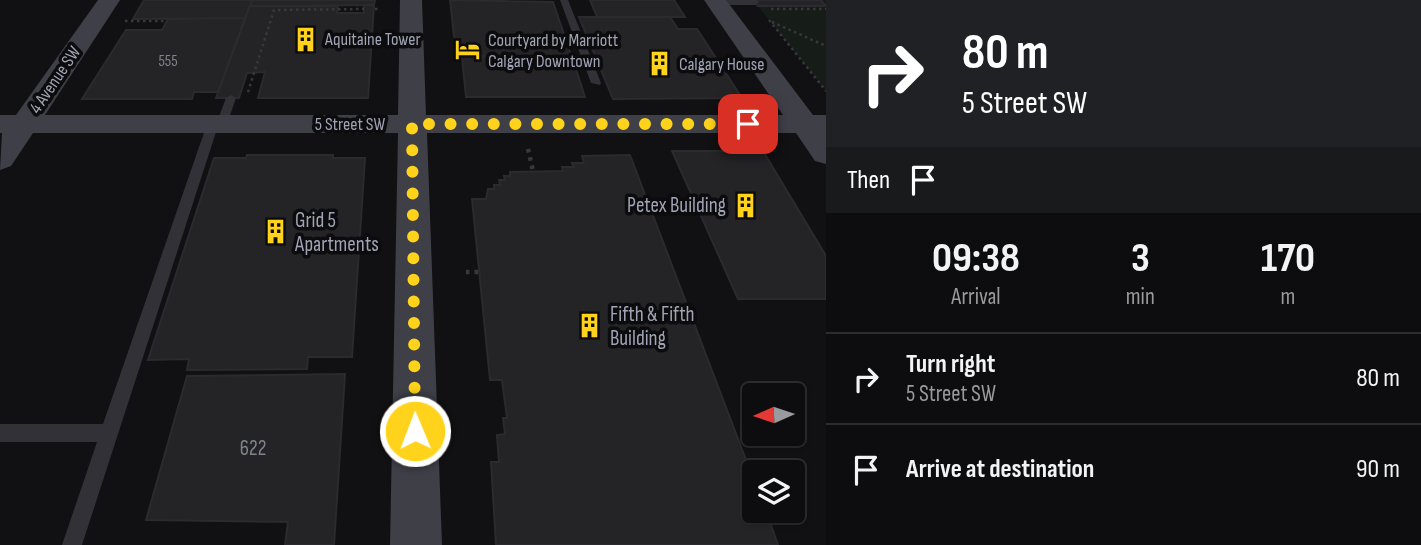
<!DOCTYPE html>
<style>
:root{--surface:#0d0c0e;--page:#161517;--text:#f1f3f6;--muted:#9a9b9e;--line:#2d2c2e}
body{margin:0;font-family:"Sofia Sans Condensed",sans-serif;background:var(--page);color:var(--text);height:100vh;display:flex;flex-direction:column;font-size:26px;white-space:nowrap}
*{box-sizing:border-box;margin:0}
p{font-size:23px;color:var(--muted)}
.icon{flex:none;width:38px;height:38px;fill:none;stroke:currentColor;stroke-width:2;stroke-linecap:round;stroke-linejoin:round}
.map{position:relative;flex:1;overflow:hidden}
.sheet{display:flex;flex-direction:column;background:var(--surface);width:595px}
.sheet>*{flex:none}
.guide{background:#202124;color:#fff;overflow:hidden}
.needle{width:46px;rotate:267deg}
.buttons{position:absolute;left:742px;top:383px;display:grid;gap:14px}
.buttons a{display:grid;place-items:center;width:63px;height:63px;border-radius:7px;background:var(--surface);box-shadow:0 2px 5px #0004,0 0 0 2px var(--line);font-size:35px}
.pin{position:absolute;display:grid;place-items:center;width:60px;height:60px;color:#fff;margin:-30px;border-radius:14px;box-shadow:0 4px 10px #0006}
.me{position:absolute;width:77px;margin:-38px;rotate:359deg;stroke-linejoin:round;filter:drop-shadow(0 0 5px #0008)}
.turn{display:flex;align-items:center;gap:24px;height:147px;padding:0 21px;font-size:32px}
.turn .icon{width:91px;height:91px;stroke-width:2.5}
.turn b{display:block;font-size:49px;line-height:60px}
.then{display:flex;align-items:center;height:66px;padding:0 21px;background:#0003;gap:14px;font-size:26px}
.eta{display:flex;justify-content:space-evenly;align-items:center;height:119px;text-align:center}
.eta b{font-size:42px;font-weight:700;line-height:49px}
ul{padding:0;list-style:none}
li{display:flex;align-items:center;gap:21px;height:91px;padding:0 21px;border-top:2px solid var(--line)}
li div{flex:1}
li b{display:block;font-size:26px}
li em{font-style:normal}
main{display:flex;flex:1;min-height:0}
.map>svg:first-child{display:block}
.green{fill:#161d18}
.building{fill:#242326;stroke:#2b2a2e;stroke-width:2}
.lines{fill:none;stroke-linecap:round;stroke-linejoin:round}
.path-far1{stroke:#37383e;stroke-width:2.5;stroke-dasharray:2.5 3.5;stroke-linecap:butt}
.path{stroke:#37383e;stroke-width:4.5;stroke-dasharray:3.5 5;stroke-linecap:butt}
.lane{fill:#313137;fill-rule:evenodd}
.secondary{fill:#3f4047;fill-rule:evenodd}
.route{stroke:#ffd31b;stroke-width:12;stroke-dasharray:0 21.6}
.labels{text-anchor:middle;dominant-baseline:central;stroke-width:7;stroke-linejoin:round;paint-order:stroke}
.far-number-label{font-size:16px;fill:#808390}
.far-poi-label{font-size:18px;fill:#a0a4b4;stroke:#0c0b0d;text-anchor:start}
.far-street-label{font-size:18px;fill:#a0a4b4;stroke:#0c0b0d}
.poi-label{font-size:21px;fill:#a0a4b4;stroke:#0c0b0d;text-anchor:start}
.near-number-label{font-size:21px;fill:#808390}
</style>
<main>
<div class="map">
<svg width="826" height="545" viewBox="0 0 826 545">
<rect width="100%" height="100%" fill="#111012"/>
<path class="green" d="M753,0H826V91Z"/>
<path class="building" d="M144,0H252L245,18L133,19Z
M252,0H375L374,5L250,6Z
M450,0L553,2L571,55L462,56L454,36Z
M590,0H674L685,17H597Z
M753,0H821L826,6H758Z
M364,5H374L368,98H258L265,72L247,73L239,98H216L250,6H338L337,13H364Z
M579,17H670L678,29H697L742,98L613,99Z
M245,18L218,92H194L192,99H82L126,30H162L168,19Z
M462,57H572L585,97H466Z
M672,151H763L826,256V299H738Z
M247,155H333V158H365L352,357H308L307,369L187,370L189,359L148,360L214,158H246Z
M630,155L754,481V511H766L778,545H496L491,462H499L497,435L505,434L503,418H507L502,380H490L472,199H486L488,189H494V185H500L499,180H505L504,176H510V172L563,171L562,167H574L572,163H584L582,156Z
M345,374L334,545H285L288,522L146,520L187,376Z"/>
<g class="lines">
<path class="path-far1" d="M375,9H380
M771,9H826
M769,20L826,91
M125,21H167
M772,22L826,46
M248,92L274,10L364,9"/>
<path class="path" d="M528,149L533,171
M466,272H479"/>
<path class="lane" d="M560,0H568L601,83L600,85L591,83Z
M717,0H757L759,2L755,5H714V1Z
M231,95L236,98L226,127L218,126L82,545H62L97,442H0V424H103L207,124L213,120L217,122L226,98Z"/>
<path class="secondary" d="M98,0H120L45,115H398L400,0H422L426,115H783L704,0H726L813,115H826V164L815,161L796,133H427L442,545H390L398,133H33L11,166L0,170L2,133H0V115H16Z"/>
</g>
<g class="lines">
<path class="route" d="M415,431L412,124H748"/>
</g>
<defs>
<symbol id="building-bare" viewBox="-9 -9 18 18"><path d="M-4-6H4V6H1V3H-1V6H-4ZM-2.5-4.3h1.7v1.8h-1.7ZM.8-4.3h1.7v1.8H.8ZM-2.5-1h1.7V.8h-1.7ZM.8-1h1.7V.8H.8Z" fill="#ffd31b" stroke="#0c0b0d" stroke-width="2.5" paint-order="stroke"/></symbol>
<symbol id="hotel-bare" viewBox="-9 -9 18 18"><path d="M-6-4.5h1.5V1H6V5H4.5V3h-9V5H-6ZM-4 0a1.8 1.8 0 1 1 3.6 0ZM.5 0V-2.5h3Q6-2.5 6 0Z" fill="#ffd31b" stroke="#0c0b0d" stroke-width="2.5" paint-order="stroke"/></symbol>
</defs>
<g fill-rule="evenodd">
<use href="#building-bare" x="288" y="22" width="35" height="35"/>
<use href="#hotel-bare" x="450" y="32" width="35" height="35"/>
<use href="#building-bare" x="642" y="46" width="35" height="35"/>
<use href="#building-bare" x="728" y="188" width="35" height="35"/>
<use href="#building-bare" x="258" y="214" width="35" height="35"/>
<use href="#building-bare" x="572" y="308" width="35" height="35"/>
</g>
<g class="labels">
<g class="far-number-label">
<text x="168" y="61">555</text>
</g>
<g class="far-poi-label">
<text x="325" y="39">Aquitaine Tower</text>
<text x="488" y="40">Courtyard by Marriott<tspan x="488" dy="21">Calgary Downtown</tspan></text>
<text x="679" y="64">Calgary House</text>
</g>
<g class="far-street-label">
<text transform="translate(55 80) rotate(-56)">4 Avenue SW</text>
<text x="350" y="124">5 Street SW</text>
</g>
<g class="poi-label">
<text x="726" y="205" text-anchor="end">Petex Building</text>
<text x="295" y="220">Grid 5<tspan x="295" dy="24">Apartments</tspan></text>
<text x="610" y="314">Fifth &amp; Fifth<tspan x="610" dy="24">Building</tspan></text>
</g>
<g class="near-number-label">
<text x="253" y="448">622</text>
</g>
</g>
</svg>
<div class="buttons">
<a><svg class="needle" viewBox="-14 -14 28 28"><path d="M0-13l5 13h-10z" fill="#e53935"/><path d="M0 13l5-13h-10z" fill="#9a9b9e"/></svg></a>
<a><svg class="icon" aria-label="layers" viewBox="0 0 24 24"><path d="M12 4l9 5-9 5-9-5zM3 14l9 5 9-5"/></svg></a>
</div>
<div class="pin" style="left:748px;top:124px;background:#d93025"><svg class="icon" aria-label="arrive" viewBox="0 0 24 24"><path d="M6 21V4h12l-3 4 3 4H6"/></svg></div>
<svg class="me" style="left:415px;top:431px" viewBox="-20 -20 40 40"><circle r="17" fill="#ffd31b" stroke="#fff" stroke-width="3"/><path d="M0-11L8 9 0 5-8 9z" fill="#fff"/></svg>
</div>
<section class="sheet">
<div class="guide">
<div class="turn"><svg class="icon" aria-label="right" viewBox="0 0 24 24"><path d="M7 20v-9h11M14 6l5 5-5 5"/></svg><div><b>80 m</b>5 Street SW</div></div>
<div class="then">Then<svg class="icon" aria-label="arrive" viewBox="0 0 24 24"><path d="M6 21V4h12l-3 4 3 4H6"/></svg></div>
</div>
<div class="eta">
<div><b>09:38</b><p>Arrival</p></div>
<div><b>3</b><p>min</p></div>
<div><b>170</b><p>m</p></div>
</div>
<ul>
<li><svg class="icon" aria-label="right" viewBox="0 0 24 24"><path d="M7 20v-9h11M14 6l5 5-5 5"/></svg><div><b>Turn right</b><p>5 Street SW</p></div><em>80 m</em></li>
<li><svg class="icon" aria-label="arrive" viewBox="0 0 24 24"><path d="M6 21V4h12l-3 4 3 4H6"/></svg><div><b>Arrive at destination</b></div><em>90 m</em></li>
</ul>
</section>
</main>
